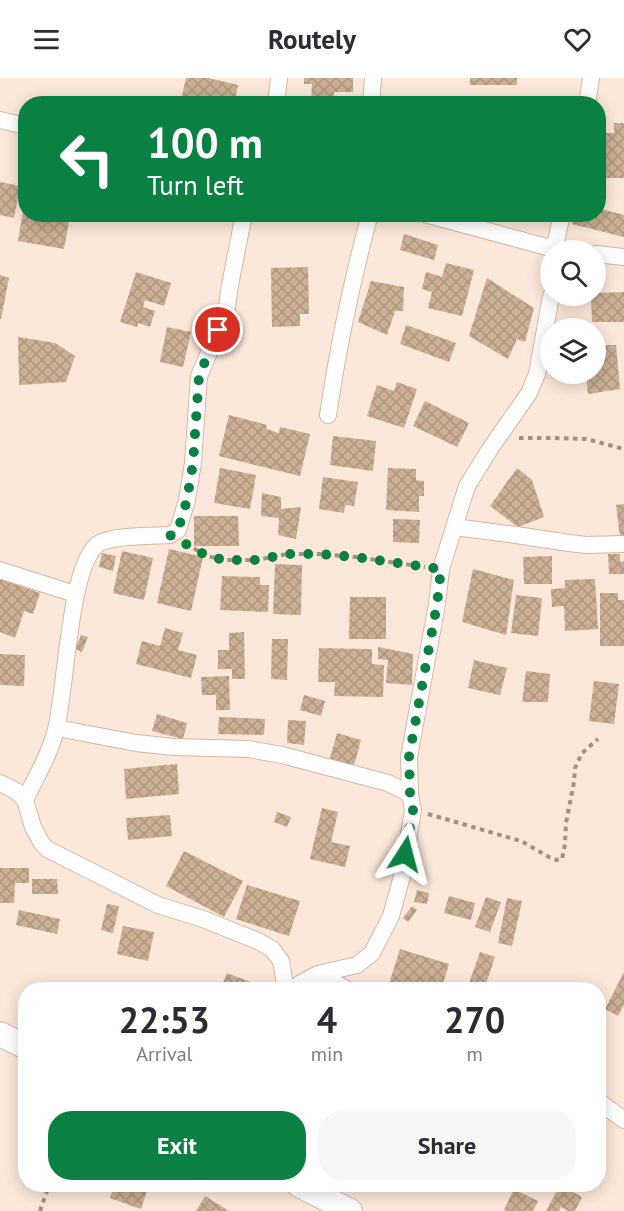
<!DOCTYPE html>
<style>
:root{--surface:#fff;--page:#f7f7f7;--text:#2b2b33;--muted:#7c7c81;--accent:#0b8043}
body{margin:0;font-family:"PT Sans",sans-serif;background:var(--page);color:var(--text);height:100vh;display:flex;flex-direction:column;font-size:22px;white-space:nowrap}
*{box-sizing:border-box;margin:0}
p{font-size:20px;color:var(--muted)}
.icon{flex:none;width:33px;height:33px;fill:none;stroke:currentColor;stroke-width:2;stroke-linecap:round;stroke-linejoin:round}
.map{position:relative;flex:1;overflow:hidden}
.sheet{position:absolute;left:18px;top:904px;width:588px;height:210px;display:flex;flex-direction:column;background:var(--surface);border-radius:24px;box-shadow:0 3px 15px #0003}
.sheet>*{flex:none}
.hud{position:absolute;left:18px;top:18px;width:588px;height:126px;border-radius:24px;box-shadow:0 3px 15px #0003;background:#0b8043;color:#fff;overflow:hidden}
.tools{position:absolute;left:540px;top:162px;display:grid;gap:12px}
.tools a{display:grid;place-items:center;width:66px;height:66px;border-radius:50%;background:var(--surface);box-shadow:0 3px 15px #0003;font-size:30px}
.pin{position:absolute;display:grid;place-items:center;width:51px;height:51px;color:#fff;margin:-26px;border:3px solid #fff;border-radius:50%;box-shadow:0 2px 6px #0007}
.me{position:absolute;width:66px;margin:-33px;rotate:9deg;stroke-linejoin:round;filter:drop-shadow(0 0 4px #0008)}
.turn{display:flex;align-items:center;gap:21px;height:126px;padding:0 30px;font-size:27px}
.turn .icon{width:78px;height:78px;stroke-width:2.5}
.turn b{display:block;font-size:42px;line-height:51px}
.eta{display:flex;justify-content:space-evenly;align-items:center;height:102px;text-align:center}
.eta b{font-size:36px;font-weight:600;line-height:42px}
.cta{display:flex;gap:12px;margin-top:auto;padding:12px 30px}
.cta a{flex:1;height:69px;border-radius:24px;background:var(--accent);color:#fff;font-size:24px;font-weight:600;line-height:69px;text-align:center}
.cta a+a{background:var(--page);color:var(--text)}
header{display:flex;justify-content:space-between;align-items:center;height:78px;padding:0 30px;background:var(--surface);font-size:27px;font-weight:600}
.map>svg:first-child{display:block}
.building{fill:url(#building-cross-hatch)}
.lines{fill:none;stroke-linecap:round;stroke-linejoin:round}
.street-casing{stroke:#d7b7a0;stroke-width:18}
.secondary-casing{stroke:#d7b7a0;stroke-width:26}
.path{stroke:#a19085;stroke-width:4;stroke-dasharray:4.5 4.5;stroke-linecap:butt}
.street{stroke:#fff;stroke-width:16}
.secondary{stroke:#fff;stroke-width:24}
.route{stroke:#0b8043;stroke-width:10;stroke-dasharray:0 18}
</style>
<header><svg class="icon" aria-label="menu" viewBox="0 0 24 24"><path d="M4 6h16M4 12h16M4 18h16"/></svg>Routely<svg class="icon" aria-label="heart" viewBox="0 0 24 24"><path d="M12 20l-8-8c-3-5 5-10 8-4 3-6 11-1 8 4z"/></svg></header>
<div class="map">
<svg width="624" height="1133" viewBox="0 0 624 1133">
<defs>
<pattern id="building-cross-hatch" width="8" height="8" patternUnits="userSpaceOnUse" patternTransform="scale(1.5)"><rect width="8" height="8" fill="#caaf94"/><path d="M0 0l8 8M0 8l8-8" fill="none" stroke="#ad967e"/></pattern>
</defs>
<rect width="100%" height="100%" fill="#fce8da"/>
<path class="building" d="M186,0H208L238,7L234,26H180Z
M304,0H353V14H334V26H311L312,6H304Z
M470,0H517V7H470Z
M614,45H624V100H598V55H614Z
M0,104L20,108L14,140L0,137Z
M24,127L26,128V136H62L70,138L64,171L18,163Z
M598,130L624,137V159L572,146L574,136H598Z
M404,156L438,167L434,182L400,172Z
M446,185L474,192L462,238L428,230L432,214L422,211L426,194L442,199Z
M308,189L309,236H300V248L272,249L271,190Z
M136,194L171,205L164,228L145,222L143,229L155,233L150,249L138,245L137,249L120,244Z
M0,197L9,200L1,241H0Z
M487,200L534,230L525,264L517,261L508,281L469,258Z
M371,203L404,209L403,233H395L387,257L358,244Z
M624,214V244H592L591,218H596V215Z
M406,247L456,265L449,284L400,266Z
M167,249L191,254L183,289L160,284Z
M18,259L55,265L75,278L66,304L19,307Z
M596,267H616L620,311L588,316L586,296H596Z
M397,304L417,311L404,350L367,338L377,307L394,313Z
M425,323L469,345L457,369L413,348Z
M229,337L267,347L266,351L279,355L280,349L310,356L300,398L219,378Z
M333,358L376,363L373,393L330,387Z
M220,390L256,397L250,431L214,425Z
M388,390L416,391V402L424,403V418H419V434L386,432Z
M517,390L532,402L544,439L518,449L490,428Z
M323,399L358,404L354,428L345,427L344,435L319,431Z
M262,415L281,419V431L301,429L296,461L278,457L279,440L261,438Z
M624,426V459H620L616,427Z
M194,438H238L239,468H194Z
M393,441L420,442L419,465L393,464Z
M169,471L203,479L191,533L157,525Z
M122,473L153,480L144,522L113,515Z
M102,475L116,478L113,493L99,489Z
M608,476H620V484L624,483V496H609Z
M552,478V506H524L523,479Z
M275,486L302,487L301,537L273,536Z
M473,491L514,502L506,557L462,544Z
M222,498L260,499V507H269L268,534L220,532Z
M0,501L40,515L33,536L24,533L15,560L0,554Z
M595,501L598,551L565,553L564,528L552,529L551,511L565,510V502Z
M600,515H618V522H624V568H600Z
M516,517L542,520L538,558L511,555Z
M350,519H386V561H349Z
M165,550L183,555L178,572L197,577L191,600L136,586L142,563L160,568Z
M244,554L245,601H232V591H218V572H229V555Z
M81,557L88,559L82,574L75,571Z
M272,561H288L287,602L271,601Z
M378,569L413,576L412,607L386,605L388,582L378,581Z
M319,570L372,571V586L384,587L383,619L334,618L335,604H318Z
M0,576L25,577L24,608L0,607Z
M474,582L507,590L500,617L468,610Z
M526,593L550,596L548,624H522Z
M229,598L230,632H216V617H202L201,599Z
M594,603L619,606L614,646L589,643Z
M304,617L325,623L321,638L300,632Z
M157,636L187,645L183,661L152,653Z
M219,639L265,641L264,657L218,656Z
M288,642L306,643L304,667L287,665Z
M337,655L361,662L353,691L329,684Z
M177,686L179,716L126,721L124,691Z
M322,730L338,734L331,764L350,768L345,789L310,781Z
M277,734L291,739L287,749L274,744Z
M170,737L172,758L128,762L126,740Z
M184,773L243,803L224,839L166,808Z
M0,790H29V805H15L14,825H0Z
M32,801H57L58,816H32Z
M247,807L300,823L289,858L236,841Z
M417,812L429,815L427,826L414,824Z
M449,818L475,825L471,842L444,835Z
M486,819L501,824L490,854L475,849Z
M507,820L522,823L512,868L498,865Z
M107,826L119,828L113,855L101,852Z
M412,828L417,832L408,844L403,840Z
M19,832L60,841L57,856L16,847Z
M123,848L154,854L148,883L117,876Z
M400,871L449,886L441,912H387Z
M480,874L495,879L484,912L468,908Z
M624,894V927L618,938L605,931Z
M227,895L266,910L265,912H220Z
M114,1107H149L141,1131L110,1120Z
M560,1107L582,1119L575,1133H568L561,1129L559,1133H546Z
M514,1111L538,1123L533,1133H506L504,1132Z
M205,1118L229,1133H196Z"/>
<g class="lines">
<defs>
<path id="street" d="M276,26L279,0
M371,26L373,0
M587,26L591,0
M0,42L26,48
M425,136L554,171L567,172
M554,172L562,136
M596,176L624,179
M328,337C338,269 352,202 370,136
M454,449L516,457L569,465L586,467L624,466
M0,492L75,516
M57,650L136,665L174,669L248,671L282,677L388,705L410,716
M0,705L16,713L25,722L33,749L41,764L47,771L158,827L203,841L258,863L272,871L281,883L286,912
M25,722C36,699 50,676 56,651C66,613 69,487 98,466C111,457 152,458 170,457L178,452L187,422L193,385L199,298L226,235L230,207L244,136
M318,896L348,912
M292,912L301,905L318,896L357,887L372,875L391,838L402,798L413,732L410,716L409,679L437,526L441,491L467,408L490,371L529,315L537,296L551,218
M598,1023L624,1042"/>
<path id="secondary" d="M0,956L26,969
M299,1107L350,1133"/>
</defs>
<use href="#street" class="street-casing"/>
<use href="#secondary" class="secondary-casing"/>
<path class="path" d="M519,360H554L586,361L624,371
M186,466L207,478L225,482H257L287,476H319L355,479L425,489
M428,736L521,763L549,779L556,782L562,781L565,766L566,745L574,704L575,690L582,675L598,661
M40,1133L49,1107"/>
<use href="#street" class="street"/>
<use href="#secondary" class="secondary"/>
</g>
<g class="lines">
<path class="route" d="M218,252L199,298L193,385L187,422L178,452L170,457L207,478L225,482H257L287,476H319L355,479L441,491L437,526L409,679L410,716L413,732L405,776"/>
</g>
</svg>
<div class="tools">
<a><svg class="icon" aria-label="search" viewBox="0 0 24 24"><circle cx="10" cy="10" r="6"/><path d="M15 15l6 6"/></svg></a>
<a><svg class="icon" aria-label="layers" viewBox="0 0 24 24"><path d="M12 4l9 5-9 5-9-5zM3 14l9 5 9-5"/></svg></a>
</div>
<div class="pin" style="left:218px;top:252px;background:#d93025"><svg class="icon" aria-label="arrive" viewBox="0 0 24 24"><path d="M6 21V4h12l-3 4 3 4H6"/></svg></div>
<svg class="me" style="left:405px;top:776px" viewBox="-20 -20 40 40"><path d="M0-17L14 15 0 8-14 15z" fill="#0b8043" stroke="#fff" stroke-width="4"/></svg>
<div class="hud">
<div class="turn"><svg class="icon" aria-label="left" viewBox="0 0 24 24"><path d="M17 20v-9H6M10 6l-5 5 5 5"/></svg><div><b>100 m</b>Turn left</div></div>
</div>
<section class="sheet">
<div class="eta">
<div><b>22:53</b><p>Arrival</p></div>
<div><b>4</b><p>min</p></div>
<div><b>270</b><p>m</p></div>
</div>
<div class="cta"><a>Exit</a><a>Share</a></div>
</section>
</div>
